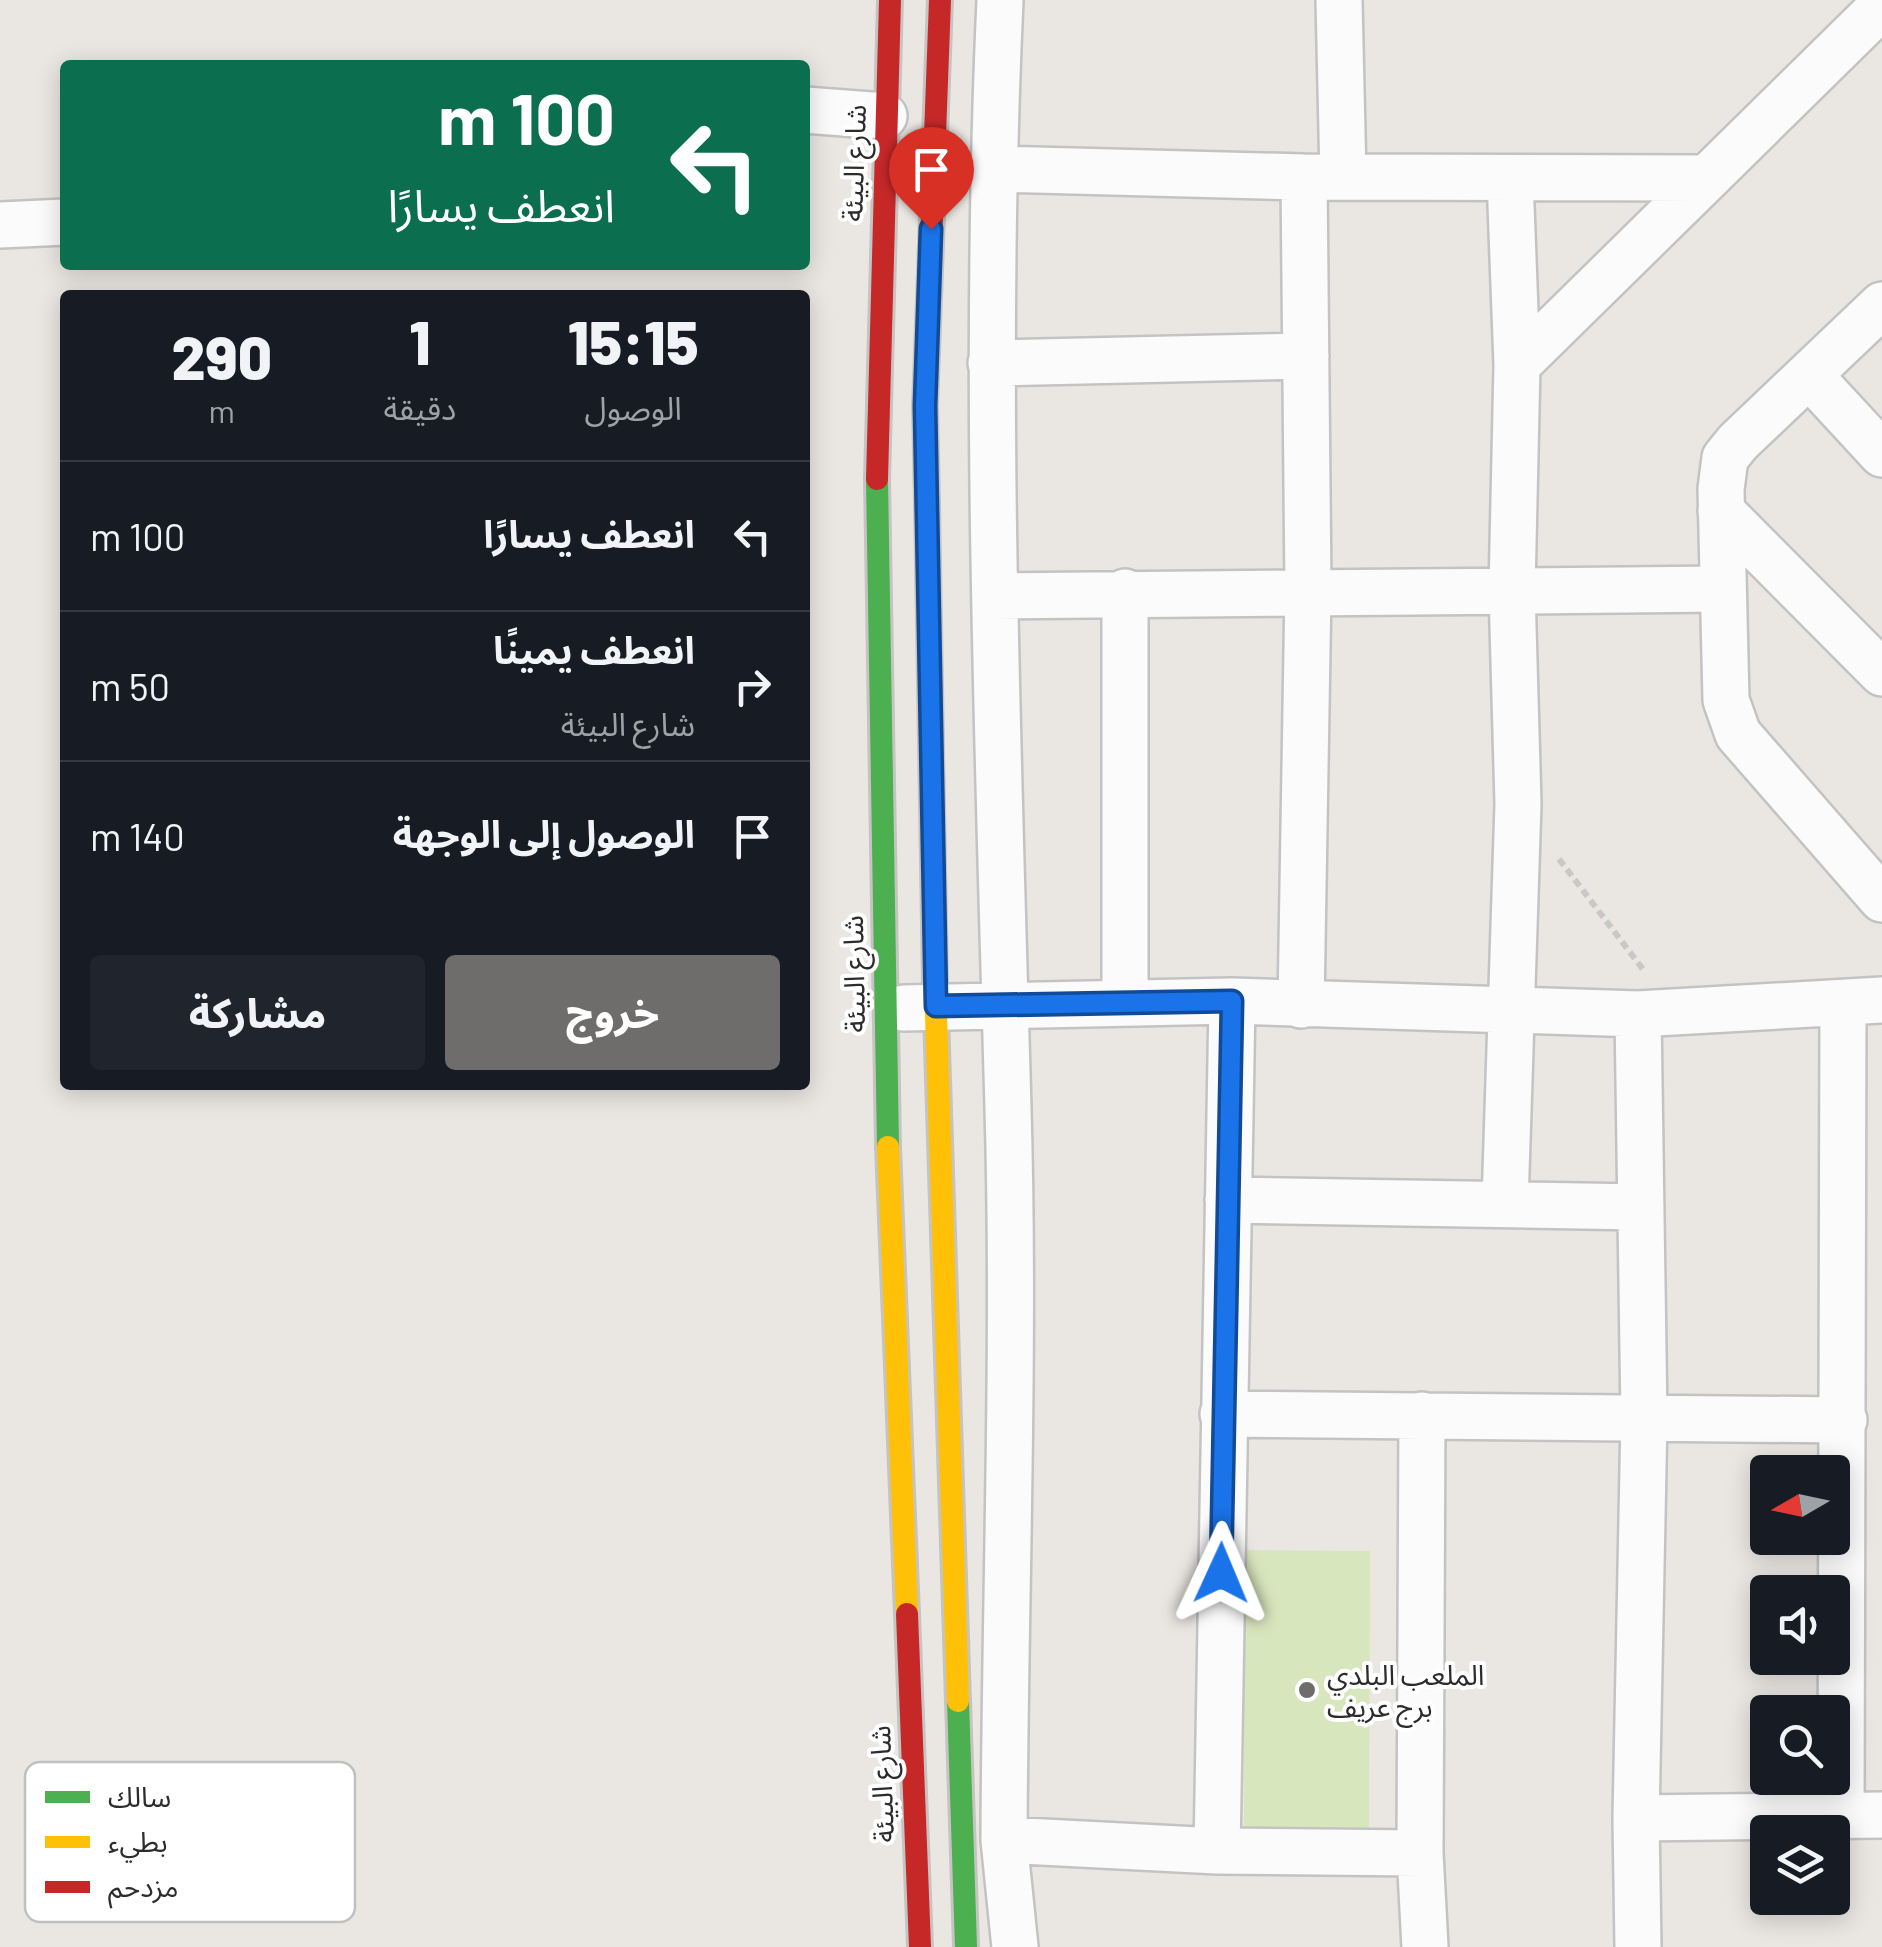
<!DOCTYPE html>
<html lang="ar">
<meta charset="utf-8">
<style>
:root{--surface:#171b24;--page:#20242c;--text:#f1f3f6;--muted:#9ea1a6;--line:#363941;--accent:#6e6d6c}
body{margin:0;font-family:Barlow,"Noto Sans Arabic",sans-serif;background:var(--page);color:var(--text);direction:rtl;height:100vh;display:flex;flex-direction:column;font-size:38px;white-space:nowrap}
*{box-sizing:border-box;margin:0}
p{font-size:32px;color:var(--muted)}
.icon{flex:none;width:55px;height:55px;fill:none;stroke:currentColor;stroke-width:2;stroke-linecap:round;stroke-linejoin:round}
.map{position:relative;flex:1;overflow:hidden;direction:ltr}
.drawer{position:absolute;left:60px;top:290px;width:750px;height:800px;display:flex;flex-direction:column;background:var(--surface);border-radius:10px;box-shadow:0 5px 25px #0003;direction:rtl}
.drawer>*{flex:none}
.guide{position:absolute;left:60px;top:60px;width:750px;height:210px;border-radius:10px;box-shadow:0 5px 25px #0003;direction:rtl;background:#0b6e4f;color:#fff;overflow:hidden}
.needle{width:65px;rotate:261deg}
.buttons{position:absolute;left:1750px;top:1455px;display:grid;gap:20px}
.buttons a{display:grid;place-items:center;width:100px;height:100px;border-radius:10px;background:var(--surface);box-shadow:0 5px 25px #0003;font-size:50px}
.pin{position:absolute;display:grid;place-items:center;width:85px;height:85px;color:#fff;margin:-102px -42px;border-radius:50% 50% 50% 0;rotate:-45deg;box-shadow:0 0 10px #0007}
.pin .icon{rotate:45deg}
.me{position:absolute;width:110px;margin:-55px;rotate:1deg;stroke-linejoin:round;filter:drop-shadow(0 0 8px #0008)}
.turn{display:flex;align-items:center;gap:35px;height:210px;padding:0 30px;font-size:45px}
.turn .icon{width:130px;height:130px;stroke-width:2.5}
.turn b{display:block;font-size:70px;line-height:85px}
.eta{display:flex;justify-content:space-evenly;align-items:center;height:170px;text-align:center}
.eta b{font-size:60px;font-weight:800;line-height:70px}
.button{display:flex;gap:20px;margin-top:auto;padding:20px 30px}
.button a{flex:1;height:115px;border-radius:10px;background:var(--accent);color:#fff;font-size:40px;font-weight:800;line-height:115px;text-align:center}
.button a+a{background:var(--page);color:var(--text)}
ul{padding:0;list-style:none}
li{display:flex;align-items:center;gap:30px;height:150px;padding:0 30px;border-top:2px solid var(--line)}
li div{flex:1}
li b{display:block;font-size:38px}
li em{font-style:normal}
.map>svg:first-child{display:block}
.pitch{fill:#d8e6bd}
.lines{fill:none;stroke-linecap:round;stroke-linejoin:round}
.street-casing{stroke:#c4c3c3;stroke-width:50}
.fast-casing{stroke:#c6c4c2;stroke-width:28}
.slow-casing{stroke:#c6c4c2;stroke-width:28}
.jam-casing{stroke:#c6c4c2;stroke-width:28}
.path{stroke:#c8c8c7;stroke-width:6;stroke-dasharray:8 5;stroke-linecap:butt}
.street{stroke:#fcfbfb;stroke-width:45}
.fast{stroke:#4caf50;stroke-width:22}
.slow{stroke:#ffc107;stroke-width:22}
.jam{stroke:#c62828;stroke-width:22}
.route-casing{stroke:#114b97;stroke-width:25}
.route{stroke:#1a73e8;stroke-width:18}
.poi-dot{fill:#6e6d6c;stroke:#fff;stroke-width:4}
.labels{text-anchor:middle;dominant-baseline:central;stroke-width:8;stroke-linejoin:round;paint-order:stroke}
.street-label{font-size:28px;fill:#2c2c2c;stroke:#fff}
.poi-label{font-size:28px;fill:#2c2c2c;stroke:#fff;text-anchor:start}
.key{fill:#fff;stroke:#c0c0c0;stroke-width:2.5}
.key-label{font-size:28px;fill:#2c2c2c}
</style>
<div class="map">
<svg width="1882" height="1947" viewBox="0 0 1882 1947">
<rect width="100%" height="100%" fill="#eae7e3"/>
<path class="pitch" d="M1243,1550L1370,1551L1369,1829H1244Z"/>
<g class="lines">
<defs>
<path id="street" d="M1000,0C983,370 998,740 1008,1109C1015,1352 1005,1597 1004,1840L1015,1947
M1339,0L1343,177
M805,110L884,116
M992,169L1304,177L1706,178
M0,225L65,222
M1882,305L1738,442L1725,458L1721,489L1726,700L1738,734L1882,899
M991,363L1306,356
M1517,365L1882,6
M1809,375L1882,454
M1721,511L1882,673
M1125,592V1002
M995,596L1722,589
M1301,1005L1308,590L1304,177
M904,1008L1232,1001L1638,1014L1882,1000
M1638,1014L1644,1418L1636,1818L1638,1947
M1228,1200L1641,1207
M1505,1203L1518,804L1512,590L1517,365L1510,178
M1223,1414L1844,1420
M1422,1415L1420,1853L1425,1947
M1841,1815L1843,1003
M1636,1818L1882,1815
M1004,1840L1217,1851L1420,1853
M1217,1851L1232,1001"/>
<path id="fast" d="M877,479L888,1147
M927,503L935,985
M958,1701L966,1947"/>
<path id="slow" d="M935,985L958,1701
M888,1147L907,1614"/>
<path id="jam" d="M877,479L890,0
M927,503L925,406L940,0
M907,1614L920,1947"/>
</defs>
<use href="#street" class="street-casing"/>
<use href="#fast" class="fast-casing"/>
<use href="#slow" class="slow-casing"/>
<use href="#jam" class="jam-casing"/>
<path class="path" d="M1559,859L1645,972"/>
<use href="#street" class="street"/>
<use href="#fast" class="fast"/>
<use href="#slow" class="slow"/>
<use href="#jam" class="jam"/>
</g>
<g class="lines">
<defs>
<path id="route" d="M931,229L925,406L936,1006L1232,1001L1221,1573"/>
</defs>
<use href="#route" class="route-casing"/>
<use href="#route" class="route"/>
</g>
<circle class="poi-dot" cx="1307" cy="1690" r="10"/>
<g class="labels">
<g class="street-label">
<text transform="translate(853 163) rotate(-88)">شارع البيئة</text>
<text transform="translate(853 974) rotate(-91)">شارع البيئة</text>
<text transform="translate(881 1784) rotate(-92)">شارع البيئة</text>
</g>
<g class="poi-label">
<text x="1327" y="1674">الملعب البلدي<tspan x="1327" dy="32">برج عريف</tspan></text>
</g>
</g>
<rect x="25" y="1762" width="330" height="160" rx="15" class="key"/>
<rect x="45" y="1791" width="45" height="12" fill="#4caf50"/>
<rect x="45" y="1836" width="45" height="12" fill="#ffc107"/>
<rect x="45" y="1881" width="45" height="12" fill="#c62828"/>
<g class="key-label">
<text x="108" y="1807">سالك</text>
<text x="108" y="1852">بطيء</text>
<text x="108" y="1897">مزدحم</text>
</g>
</svg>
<div class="buttons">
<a><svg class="needle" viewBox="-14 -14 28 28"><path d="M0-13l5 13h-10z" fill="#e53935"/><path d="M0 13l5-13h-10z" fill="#9ea1a6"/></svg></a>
<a><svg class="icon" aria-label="sound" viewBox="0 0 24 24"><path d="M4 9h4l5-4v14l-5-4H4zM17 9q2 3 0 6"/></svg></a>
<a><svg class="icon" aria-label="search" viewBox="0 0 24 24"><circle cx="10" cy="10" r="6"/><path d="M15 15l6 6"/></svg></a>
<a><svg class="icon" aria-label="layers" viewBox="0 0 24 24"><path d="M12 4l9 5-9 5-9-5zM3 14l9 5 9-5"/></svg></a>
</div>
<div class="pin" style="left:931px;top:229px;background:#d93025"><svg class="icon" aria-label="arrive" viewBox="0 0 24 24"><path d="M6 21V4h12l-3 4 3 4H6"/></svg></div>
<svg class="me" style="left:1221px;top:1573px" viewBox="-20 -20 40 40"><path d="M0-17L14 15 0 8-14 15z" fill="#1a73e8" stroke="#fff" stroke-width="4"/></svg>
<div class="guide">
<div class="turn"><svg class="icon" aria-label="left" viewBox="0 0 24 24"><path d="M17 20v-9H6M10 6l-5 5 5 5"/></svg><div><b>100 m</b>انعطف يسارًا</div></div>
</div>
<section class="drawer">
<div class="eta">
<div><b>15:15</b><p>الوصول</p></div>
<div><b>1</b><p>دقيقة</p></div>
<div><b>290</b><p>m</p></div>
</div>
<ul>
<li><svg class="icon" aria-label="left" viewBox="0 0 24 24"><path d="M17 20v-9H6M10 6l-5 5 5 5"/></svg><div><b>انعطف يسارًا</b></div><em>100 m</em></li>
<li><svg class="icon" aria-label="right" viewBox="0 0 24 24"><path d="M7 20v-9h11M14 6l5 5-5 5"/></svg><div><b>انعطف يمينًا</b><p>شارع البيئة</p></div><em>50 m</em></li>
<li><svg class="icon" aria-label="arrive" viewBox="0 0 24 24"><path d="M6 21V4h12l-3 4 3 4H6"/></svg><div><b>الوصول إلى الوجهة</b></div><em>140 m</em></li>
</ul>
<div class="button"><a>خروج</a><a>مشاركة</a></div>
</section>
</div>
